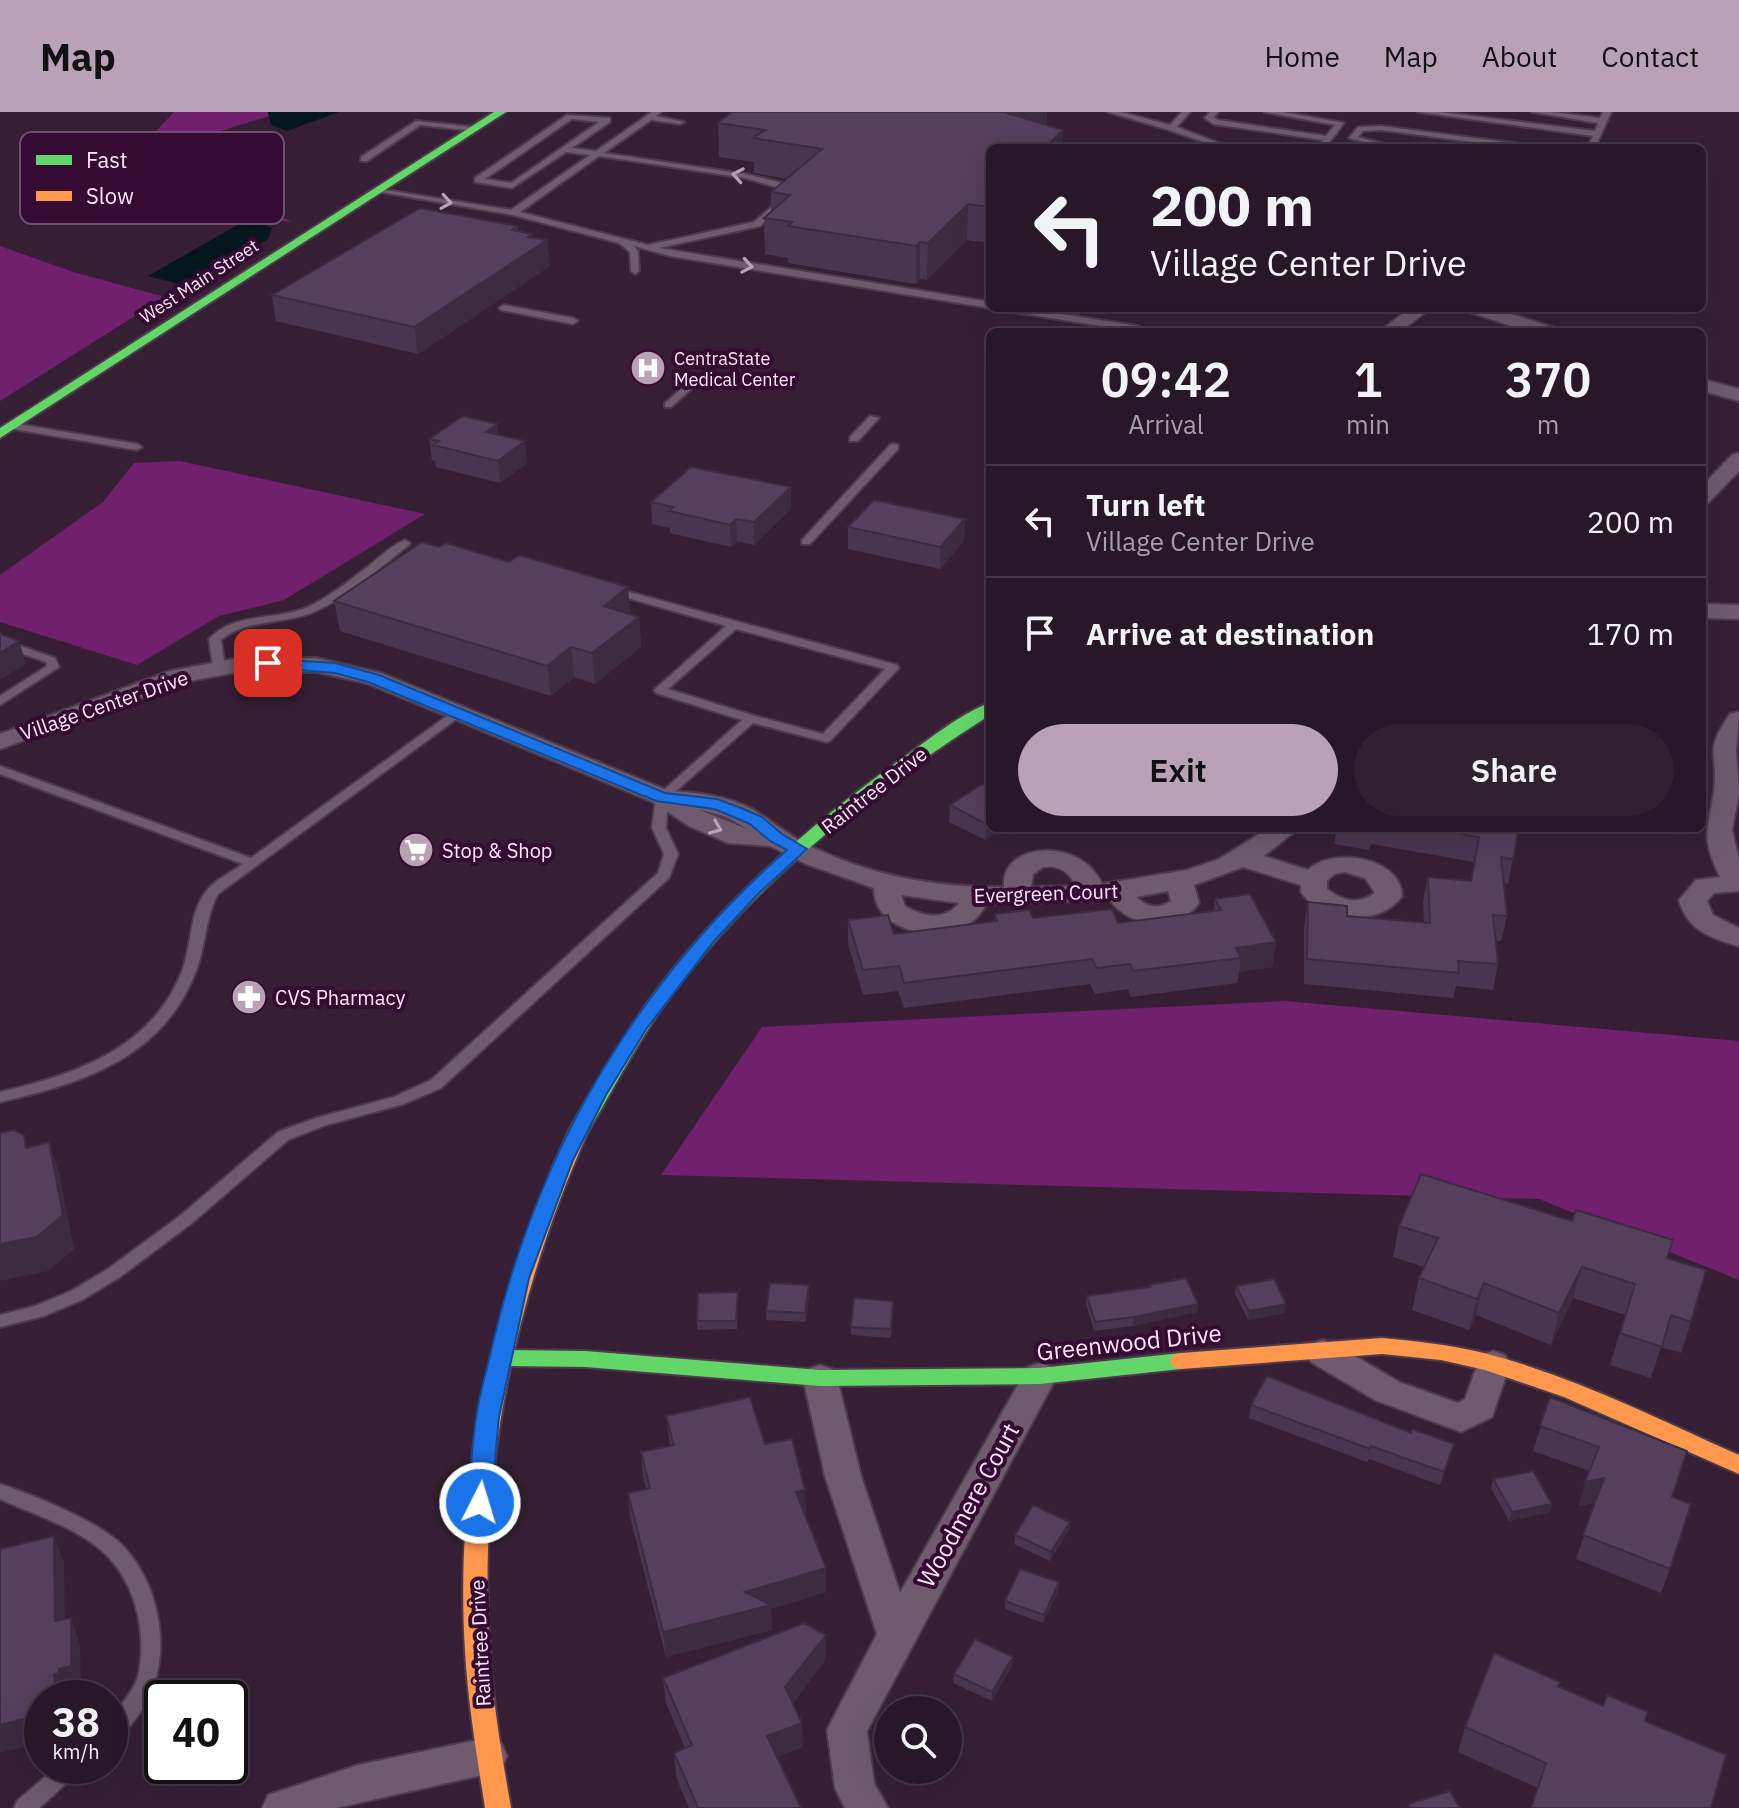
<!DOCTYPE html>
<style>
:root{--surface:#281728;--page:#302030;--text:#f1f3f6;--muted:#a59fa8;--line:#443645;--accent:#b9a2b6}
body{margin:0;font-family:"IBM Plex Sans",sans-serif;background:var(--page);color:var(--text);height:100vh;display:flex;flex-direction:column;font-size:30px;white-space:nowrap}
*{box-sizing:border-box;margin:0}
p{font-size:26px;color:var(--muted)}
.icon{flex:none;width:44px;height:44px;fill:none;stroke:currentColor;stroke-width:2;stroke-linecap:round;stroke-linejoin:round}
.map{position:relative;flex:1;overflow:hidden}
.details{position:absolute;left:986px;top:216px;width:720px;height:504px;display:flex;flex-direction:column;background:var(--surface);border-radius:12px;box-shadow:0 8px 32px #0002,0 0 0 2px var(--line)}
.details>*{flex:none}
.guide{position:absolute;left:986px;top:32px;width:720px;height:168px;border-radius:12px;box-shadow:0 8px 32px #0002,0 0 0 2px var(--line);background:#281728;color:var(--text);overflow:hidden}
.tools{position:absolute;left:874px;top:1584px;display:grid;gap:16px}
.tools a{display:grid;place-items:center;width:88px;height:88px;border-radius:50%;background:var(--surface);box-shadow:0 8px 32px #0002,0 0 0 2px var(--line);font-size:40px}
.speed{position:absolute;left:24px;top:1568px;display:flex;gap:16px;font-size:40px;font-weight:700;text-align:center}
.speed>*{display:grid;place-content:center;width:104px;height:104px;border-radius:50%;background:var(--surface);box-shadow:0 8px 32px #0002,0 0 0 2px var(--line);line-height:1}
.speed small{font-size:20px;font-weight:400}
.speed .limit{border:4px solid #111;border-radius:12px;background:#fff;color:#111}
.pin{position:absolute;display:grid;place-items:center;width:68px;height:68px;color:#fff;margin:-34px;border-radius:16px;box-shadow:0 4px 12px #0006}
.me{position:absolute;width:88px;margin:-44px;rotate:5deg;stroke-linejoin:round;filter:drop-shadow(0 0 6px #0008)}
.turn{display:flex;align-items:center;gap:28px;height:168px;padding:0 32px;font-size:36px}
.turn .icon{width:104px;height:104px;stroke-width:2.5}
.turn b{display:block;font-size:56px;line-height:68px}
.eta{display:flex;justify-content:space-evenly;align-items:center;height:136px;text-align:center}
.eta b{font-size:48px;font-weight:600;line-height:56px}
.button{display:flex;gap:16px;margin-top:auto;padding:16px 32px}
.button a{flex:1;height:92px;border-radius:48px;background:var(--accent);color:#111;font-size:32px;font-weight:600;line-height:92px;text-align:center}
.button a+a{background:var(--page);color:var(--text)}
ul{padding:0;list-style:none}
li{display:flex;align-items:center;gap:24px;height:112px;padding:0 32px;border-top:2px solid var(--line)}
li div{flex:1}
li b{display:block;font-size:30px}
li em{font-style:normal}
header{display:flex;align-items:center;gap:48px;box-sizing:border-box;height:112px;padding:0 40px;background:var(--accent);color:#111}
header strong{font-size:38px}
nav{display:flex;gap:44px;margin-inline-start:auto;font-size:28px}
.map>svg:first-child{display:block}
.green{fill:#71206d}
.water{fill:#05161c}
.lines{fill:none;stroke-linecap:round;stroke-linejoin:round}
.lane-casing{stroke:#4d3b4c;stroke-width:4}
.street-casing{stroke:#4d3b4c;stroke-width:4}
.fast-casing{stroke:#4d3b4c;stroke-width:4}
.slow-casing{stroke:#4d3b4c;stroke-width:4}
.lane{fill:#6f5b6d;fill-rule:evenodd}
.street{fill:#6f5b6d;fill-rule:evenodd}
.fast{fill:#63d668;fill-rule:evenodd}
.slow{fill:#ff974d;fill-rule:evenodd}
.wall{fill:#4a3550}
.shaded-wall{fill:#3c2b41}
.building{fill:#563e5d;stroke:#3c2b41;stroke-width:2}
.oneway{stroke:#b7a2b4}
.route{fill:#1a73e8;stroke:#114b97;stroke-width:2}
.labels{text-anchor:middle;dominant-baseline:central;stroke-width:8;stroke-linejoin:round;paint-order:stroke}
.far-street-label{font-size:18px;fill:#ffe8fc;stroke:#350a33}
.far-poi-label{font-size:18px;fill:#ffe8fc;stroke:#350a33;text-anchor:start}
.street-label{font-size:20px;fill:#ffe8fc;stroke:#350a33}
.poi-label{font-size:20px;fill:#ffe8fc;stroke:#350a33;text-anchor:start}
.near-street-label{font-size:24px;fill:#ffe8fc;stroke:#350a33}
.key{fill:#350a33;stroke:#724d6f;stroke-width:2}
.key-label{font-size:22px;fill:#ffe8fc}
</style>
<header>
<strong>Map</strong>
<nav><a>Home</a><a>Map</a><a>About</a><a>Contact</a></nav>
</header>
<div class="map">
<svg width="1739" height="1696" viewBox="0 0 1739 1696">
<rect width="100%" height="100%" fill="#361f35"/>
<path class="green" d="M174,0H268L269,4L180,32L160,52L211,43L245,57L233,73L245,86L292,110L220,104L125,53Z
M0,134L73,160L165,185L0,289Z
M180,349L425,402L284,488L219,504L137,553L0,510V463L103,390L134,351Z
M1285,889L1739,929V1168L1539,1087L661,1063L762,915Z"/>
<path class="water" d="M268,0H339L287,19L271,13Z
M262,111L272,116L268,127L191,175L148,164L239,112Z"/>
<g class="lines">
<defs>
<path id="lane" d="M652,0H661L656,4L684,10L680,12L651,8L604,41L745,62L795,74L798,79L760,114L659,136L990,190V196L670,144L634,134L638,139L639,159L635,162L631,159L630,140L619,131L513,103L375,79L379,77L511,98L590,43L566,40L512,76L475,70V66L567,3L610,6V10L572,36L596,39ZM572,7L599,10L511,71L485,67ZM599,44L745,66L790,79L754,110L648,133L520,100Z
M1108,0H1121L1170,13L1182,0H1190L1177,15L1232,36H1221L1169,18Z
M1210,0H1218L1214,5L1218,8L1326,24L1335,13L1264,0H1283L1344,11L1325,36H1317L1323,28L1213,12L1205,6Z
M1418,0H1440L1595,19L1598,11L1532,0H1553L1600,6L1603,0H1611L1595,36H1587L1593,24Z
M416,9L474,15L478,17L474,19L420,13L367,49H361V45Z
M1381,14L1536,34L1540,36H1518L1381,18L1363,19L1358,25L1399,36H1385L1349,26L1358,15Z
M504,193L573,206L578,209L573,212L501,198L499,196Z
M1001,196H1023L1138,214L1143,217L1138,220L1006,199Z
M689,270L697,272L671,295H665V291Z
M870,304L879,306L858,329H850V325Z
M12,311L137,332L142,335L137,338L8,316L7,314Z
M894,332L898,333V337L810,432H802V428L890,333Z
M405,428L410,431L409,433C379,456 351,483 316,499C286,513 247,506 221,528L225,556L219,560L213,556L209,527C234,500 276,509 308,495C331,484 350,468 370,453C381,444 392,433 405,428Z
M611,475L897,553L899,556L830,629L826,630L753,611L668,686L666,716L678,742L669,766L441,976L404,992L326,1013L288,1028L192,1111L120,1165L82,1188L44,1204L0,1215V1203L35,1194L71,1179L108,1157L181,1103L278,1020L316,1006L394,985L431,968L658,761L664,742L652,716L656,685L742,608L656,581L654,578L726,514L607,480L605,478ZM736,517L885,557L823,622L755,604L668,577Z
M0,527L55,546L59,555L0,593V584L47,554L46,550L0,534Z
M458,596L464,600L462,603L218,782C205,806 206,834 196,859C163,946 83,971 0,990V980C74,963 152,937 182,859C192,834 189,798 208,777C217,767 232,760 243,752L0,662V654L251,746Z
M0,1372C33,1383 101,1410 124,1435C165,1480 174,1557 137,1605C130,1615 121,1625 110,1629C110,1623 109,1616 110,1610C112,1600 134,1582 138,1564C143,1545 142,1523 138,1503C120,1426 64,1416 0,1387Z
M58,1654H82L79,1660L39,1696H14L17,1689Z"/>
<path id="street" d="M1410,196H1431L1400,220H1379Z
M1466,196H1493L1555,216L1557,220H1530L1469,200Z
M1702,267L1739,277V289L1702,279Z
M1739,341V359L1709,390L1702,392V374L1732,343Z
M1702,492L1739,493V507L1702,506Z
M238,546H316L381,561L669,679C696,680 727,684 752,697C771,708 788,723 808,733C871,764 935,776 1004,775C1000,729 1082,725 1102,772L1187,758L1219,747L1269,716H1299L1264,744L1308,758C1331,735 1401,744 1402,784C1380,816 1321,810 1301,780V773L1243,755L1194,773L1199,791C1178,821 1129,816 1110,788L986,792C968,836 873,829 874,776L806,752L770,734L728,731L689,714L653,690L449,605L366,571L316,560H238L184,570L0,637V622L170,559ZM697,697L727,705L747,717ZM1043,755C1058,753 1070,759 1075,774L1031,775L1033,762ZM1345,760L1365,766L1375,781C1358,793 1343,789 1327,777V769L1334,762ZM1168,779L1171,789C1158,798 1147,795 1136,785ZM901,783L959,791C945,809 923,805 905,794Z
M1739,600L1736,639L1739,681L1732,718L1739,748V779L1714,781L1707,789L1713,803L1739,816V834C1712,827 1687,818 1679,788L1696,768L1720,765C1700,723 1708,720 1714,679C1719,638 1702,643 1730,602Z
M1323,1228L1335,1232L1399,1270L1458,1291L1465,1287L1481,1243L1493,1239L1505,1243L1510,1252L1492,1305L1461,1320L1375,1288L1311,1250L1306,1241L1311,1232Z
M1040,1251L1052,1255L1057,1264L867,1619L874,1671L888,1696H845L835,1676L827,1618L877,1522L825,1364L803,1266L808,1257L820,1253L832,1257L837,1266L861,1364L900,1481L1028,1255Z
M487,1626L501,1631L507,1644L501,1657L487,1662L336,1696H262L268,1683L358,1653Z"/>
<path id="fast" d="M494,0H506L0,326V316Z
M990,591V603C865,683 746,777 660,899C632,940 610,983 585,1025H571L568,1020C593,975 618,932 648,890C716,796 804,717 897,650C920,634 965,598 990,591Z
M501,1238L585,1239L820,1258L1040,1256L1181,1241L1189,1243L1192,1249L1189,1255L1181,1257L1040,1272L820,1274L585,1255L501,1254L493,1252L490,1246L493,1240Z"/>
<path id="slow" d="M578,1013L585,1015L588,1020C515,1183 477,1360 490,1540C493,1592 502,1644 511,1696H485C477,1644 468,1592 465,1539C454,1359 494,1183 568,1020L571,1015Z
M1382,1226C1417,1229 1451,1233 1484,1241C1573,1264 1656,1306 1739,1343V1362L1564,1285L1485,1258L1441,1248L1382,1242L1181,1257L1173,1255L1170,1249L1173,1243L1181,1241Z"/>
</defs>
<use href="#lane" class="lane-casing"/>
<use href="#street" class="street-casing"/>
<use href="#fast" class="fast-casing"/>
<use href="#slow" class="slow-casing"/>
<use href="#lane" class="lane"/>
<use href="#street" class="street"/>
<use href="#fast" class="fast"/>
<use href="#slow" class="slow"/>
</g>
<path class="wall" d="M1047,0L1046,13L1063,18L1062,36H990V131L967,128L927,168L920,167L916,172L788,151V146L765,142L764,106L771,99V80L787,67L754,61V50L719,45L718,11Z
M517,114L518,119L532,122V125L547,128L550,154L418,242L276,209L272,183Z
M497,312L498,323L527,351L500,371L436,355L435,349L432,348L429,327Z
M651,390L791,397L754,433L737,429L731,435L670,421V416L652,412Z
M848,415L964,429L940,457L848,437Z
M439,435L628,475L630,502L639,505L641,535L595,572L574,565L551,584L340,519L334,489Z
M990,676L986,728L949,710L950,693Z
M1337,716H1519L1508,772L1504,771L1507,804L1501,829H1496L1498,852L1493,878L1456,874L1453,886L1304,872V815L1308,790L1347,804L1424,811L1423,789L1428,765L1470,769L1474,750L1371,732L1369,738L1334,732Z
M1215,787L1276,830L1272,855L1239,860L1237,871L1131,885L1128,877L1095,882L1090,872L904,896L898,879L863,883L848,832V808L894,822L994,810L995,802L1033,806L1118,811L1213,799Z
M1399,1114L1667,1146L1691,1210L1681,1241L1661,1235L1651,1266L1610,1253L1625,1203L1573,1186L1551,1233L1476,1203L1469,1218L1412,1198L1419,1166L1424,1155L1393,1145Z
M1149,1173L1198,1192L1197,1200L1133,1214L1094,1219L1086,1192L1087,1184L1149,1176Z
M1236,1174L1285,1201L1248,1208L1235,1182Z
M738,1180L737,1217L697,1218V1209Z
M809,1182L806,1210L766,1208V1199Z
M893,1197L891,1226L851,1223V1215Z
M1550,1285L1672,1385L1670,1457L1661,1481L1576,1447L1595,1391L1578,1394L1590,1359L1533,1339Z
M1251,1293L1451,1344L1440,1373L1369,1347L1367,1350L1249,1306Z
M666,1304L765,1332L805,1378V1403L826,1480L771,1497L772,1518L666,1545L630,1405L628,1381L646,1376L643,1365L641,1340L670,1334Z
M1493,1367L1550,1400L1509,1409L1491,1376Z
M1070,1410L1069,1418L1050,1449L1014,1432L1015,1423Z
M1059,1470L1058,1479L1043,1511L1005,1497V1489Z
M826,1547L793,1591L803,1635L777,1645L801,1696H689L676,1665L674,1641L685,1636L666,1591L663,1566Z
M1012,1553L992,1589L953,1571L954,1562Z
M1559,1574L1603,1593L1645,1609L1538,1676L1458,1640L1465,1615Z"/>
<path class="shaded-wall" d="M1009,0H1047L1046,19L1006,35Z
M1063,18L1062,36H1045Z
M968,92L967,128L927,168L928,131Z
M532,122L534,137L547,128L550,154L418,242L414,215Z
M920,130V167L916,172V134Z
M497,312L499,333L486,320Z
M525,329L527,351L500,371L498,349Z
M791,375V397L754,433V410Z
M736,407L737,429L731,435L730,413Z
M965,407L964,429L940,457V435Z
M628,475L630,505L604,494Z
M639,505L641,535L595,572L592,541Z
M19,529L26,552L0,568V541Z
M571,535L574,565L551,584L547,554Z
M990,709V716H1003L986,728V712Z
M1276,830L1272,855L1239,860L1241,846L1236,836Z
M49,1030L60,1064L74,1137L48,1159L0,1169V1132Z
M1582,1155L1573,1186L1551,1233L1559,1201Z
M1484,1171L1476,1203L1469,1218L1477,1187Z
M809,1173V1182L806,1210L805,1201Z
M1198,1192L1197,1200L1133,1214L1134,1205Z
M1286,1192L1285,1201L1248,1208L1249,1199Z
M1454,1332L1451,1344L1440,1373L1444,1360Z
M1604,1366L1597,1390L1578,1394L1585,1370Z
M805,1378L806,1403L797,1404L796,1380Z
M1552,1392L1550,1400L1509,1409L1512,1400Z
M1070,1410L1069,1418L1050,1449L1051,1440Z
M54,1424L64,1450L65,1535L55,1509Z
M826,1456V1480L771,1497L772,1518L666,1545L663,1520L745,1480Z
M1059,1470L1058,1479L1043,1511L1044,1503Z
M71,1506L80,1532L81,1580L69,1582V1586H56L54,1563L59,1557Z
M826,1523V1547L786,1600L785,1575Z
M1013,1545L1012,1553L992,1589V1580Z
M42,1602V1630L0,1641V1613Z
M802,1611L803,1635L769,1648L767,1624Z"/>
<path class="building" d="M732,0H1009L1007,1L1063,18L1045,36H990V95L968,92L928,131L920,130L916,134L788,114L792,110L764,106L790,83L771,80L822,37L753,26L765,18L718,11Z
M420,96L517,114L512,118L532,122L528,125L547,128L414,215L272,183Z
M463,304L497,312L486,320L525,329L498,349L433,333L439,329L429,327Z
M691,355L791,375L754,410L736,407L730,413L669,399L673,395L651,390Z
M874,388L965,407L940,435L848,415Z
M422,430L439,435L446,431L509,450L519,443L628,475L604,494L639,505L592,541L571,535L547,554L334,489Z
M0,522L19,529L0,541Z
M982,672L990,676V709L986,712L950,693Z
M1424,716H1519L1513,747L1501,745L1507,804L1493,803L1498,852L1458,849L1459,861L1307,847L1308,790L1347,794V804L1430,811L1428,765L1471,769L1479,725Z
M1250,782L1276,830L1236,836L1241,846L1133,859L1130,852L1097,856L1092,847L904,871L899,854L863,858L848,808L888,803L894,822L997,809L995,802L1029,798L1033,806L1112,797L1118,811L1221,798L1215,787Z
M14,1018L24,1023L26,1036L49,1030L63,1103L37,1125L0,1132V1021Z
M1421,1062L1572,1109L1576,1098L1673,1128L1667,1146L1706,1158L1691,1210L1671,1203L1662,1235L1620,1221L1635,1172L1582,1155L1559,1201L1484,1171L1477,1187L1419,1166L1438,1126L1399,1114Z
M1186,1166L1198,1192L1134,1205L1095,1210L1087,1184L1150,1175L1149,1173Z
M1274,1167L1286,1192L1249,1199L1236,1174Z
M770,1171L809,1173L805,1201L766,1199Z
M738,1180L736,1209H697L698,1181Z
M854,1186L893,1189L891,1217L851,1215Z
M1267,1264L1411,1321L1412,1317L1454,1332L1444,1360L1371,1334L1370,1337L1251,1293Z
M750,1285L765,1332L792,1327L805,1378L796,1380L826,1456L745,1480L771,1493L663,1520L628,1381L650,1376L641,1340L674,1333L666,1304Z
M1550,1285L1687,1339L1672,1385L1691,1392L1670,1457L1583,1423L1604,1366L1585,1370L1599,1335L1540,1314Z
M1533,1359L1552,1392L1512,1400L1493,1367Z
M1033,1393L1070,1410L1051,1440L1015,1423Z
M54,1424L55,1509L71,1506V1554L59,1557V1561L54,1563L56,1586H42V1602L0,1613V1437Z
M1020,1457L1059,1470L1044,1503L1005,1489Z
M804,1511L826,1523L785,1575L802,1611L767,1624L801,1696H698L674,1641L692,1633L663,1566Z
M975,1527L1013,1545L992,1580L954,1562Z
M1494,1541L1560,1570L1558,1574L1603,1594L1607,1583L1648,1600L1645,1609L1726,1643L1711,1696H1531L1546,1651L1465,1615Z
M1450,1679L1460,1696H1410L1408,1692Z"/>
<defs><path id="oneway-chevron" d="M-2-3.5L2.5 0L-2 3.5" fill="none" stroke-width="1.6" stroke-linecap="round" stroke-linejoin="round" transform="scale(2)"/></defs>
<g class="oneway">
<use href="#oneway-chevron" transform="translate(738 63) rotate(-170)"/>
<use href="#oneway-chevron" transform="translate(446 90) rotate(9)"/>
<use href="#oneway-chevron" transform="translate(747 154) rotate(10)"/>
<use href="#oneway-chevron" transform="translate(716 716) rotate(22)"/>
</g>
<path class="route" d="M268,547L335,551L379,563L665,681L717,687L741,696L762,705L782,722L807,737L759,781L714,829L647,916L606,983L573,1048L529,1166L499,1305L491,1391L488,1397L480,1400L471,1397L468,1391C470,1363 472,1334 476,1306C479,1282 487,1259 492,1235C537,1040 635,871 787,738L770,729L750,712L729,703L714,697L656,689L368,570L335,561L263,555L261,551Z"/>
<defs>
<symbol id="hospital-disc" viewBox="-11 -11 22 22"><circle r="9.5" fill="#b9a2b6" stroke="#350a33"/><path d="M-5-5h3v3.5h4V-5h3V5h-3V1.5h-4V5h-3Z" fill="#fff"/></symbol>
<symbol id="supermarket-disc" viewBox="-11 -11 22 22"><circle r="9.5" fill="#b9a2b6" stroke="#350a33"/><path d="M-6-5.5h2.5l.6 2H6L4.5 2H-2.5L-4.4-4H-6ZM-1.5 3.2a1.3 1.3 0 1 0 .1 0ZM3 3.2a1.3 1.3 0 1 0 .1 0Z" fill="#fff"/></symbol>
<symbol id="pharmacy-disc" viewBox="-11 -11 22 22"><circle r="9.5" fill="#b9a2b6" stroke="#350a33"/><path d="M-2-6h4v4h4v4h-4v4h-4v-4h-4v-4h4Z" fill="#fff"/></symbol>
</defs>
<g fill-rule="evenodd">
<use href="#hospital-disc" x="628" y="236" width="40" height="40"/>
<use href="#supermarket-disc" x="396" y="718" width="40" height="40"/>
<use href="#pharmacy-disc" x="229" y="865" width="40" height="40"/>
</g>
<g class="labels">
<g class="far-street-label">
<text transform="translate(199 169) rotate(-33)">West Main Street</text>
</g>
<g class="far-poi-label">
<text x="674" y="246">CentraState<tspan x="674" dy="21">Medical Center</tspan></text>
</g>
<g class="street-label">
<text transform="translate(104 593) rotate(-19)">Village Center Drive</text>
<text transform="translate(874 678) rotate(-38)">Raintree Drive</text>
<text transform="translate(1046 781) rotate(-2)">Evergreen Court</text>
<text transform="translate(480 1531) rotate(-93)">Raintree Drive</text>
</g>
<g class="poi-label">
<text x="442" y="738">Stop &amp; Shop</text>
<text x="275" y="885">CVS Pharmacy</text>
</g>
<g class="near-street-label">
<text transform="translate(1129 1230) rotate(-6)">Greenwood Drive</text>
<text transform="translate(968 1393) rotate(-61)">Woodmere Court</text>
</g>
</g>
<rect x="20" y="20" width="264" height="92" rx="12" class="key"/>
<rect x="36" y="43" width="36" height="10" fill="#63d668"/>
<rect x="36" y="79" width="36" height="10" fill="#ff974d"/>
<g class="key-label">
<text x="86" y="56">Fast</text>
<text x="86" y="92">Slow</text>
</g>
</svg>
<div class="tools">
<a><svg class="icon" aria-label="search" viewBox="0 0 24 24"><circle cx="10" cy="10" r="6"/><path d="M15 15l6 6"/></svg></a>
</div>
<div class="speed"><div>38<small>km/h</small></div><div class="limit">40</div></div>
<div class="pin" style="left:268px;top:551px;background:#d93025"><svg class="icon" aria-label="arrive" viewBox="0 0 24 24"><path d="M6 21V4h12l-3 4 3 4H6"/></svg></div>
<svg class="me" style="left:480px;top:1391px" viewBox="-20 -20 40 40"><circle r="17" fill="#1a73e8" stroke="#fff" stroke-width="3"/><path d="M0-11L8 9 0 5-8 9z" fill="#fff"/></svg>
<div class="guide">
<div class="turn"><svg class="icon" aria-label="left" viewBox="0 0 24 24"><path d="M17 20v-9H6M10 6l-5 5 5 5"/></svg><div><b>200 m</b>Village Center Drive</div></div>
</div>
<section class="details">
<div class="eta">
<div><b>09:42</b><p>Arrival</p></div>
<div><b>1</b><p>min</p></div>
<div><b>370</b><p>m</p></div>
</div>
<ul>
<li><svg class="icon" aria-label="left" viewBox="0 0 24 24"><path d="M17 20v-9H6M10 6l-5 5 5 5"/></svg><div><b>Turn left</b><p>Village Center Drive</p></div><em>200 m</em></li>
<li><svg class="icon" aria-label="arrive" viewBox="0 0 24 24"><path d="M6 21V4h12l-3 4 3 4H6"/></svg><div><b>Arrive at destination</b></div><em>170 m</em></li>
</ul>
<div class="button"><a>Exit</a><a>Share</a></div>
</section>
</div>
